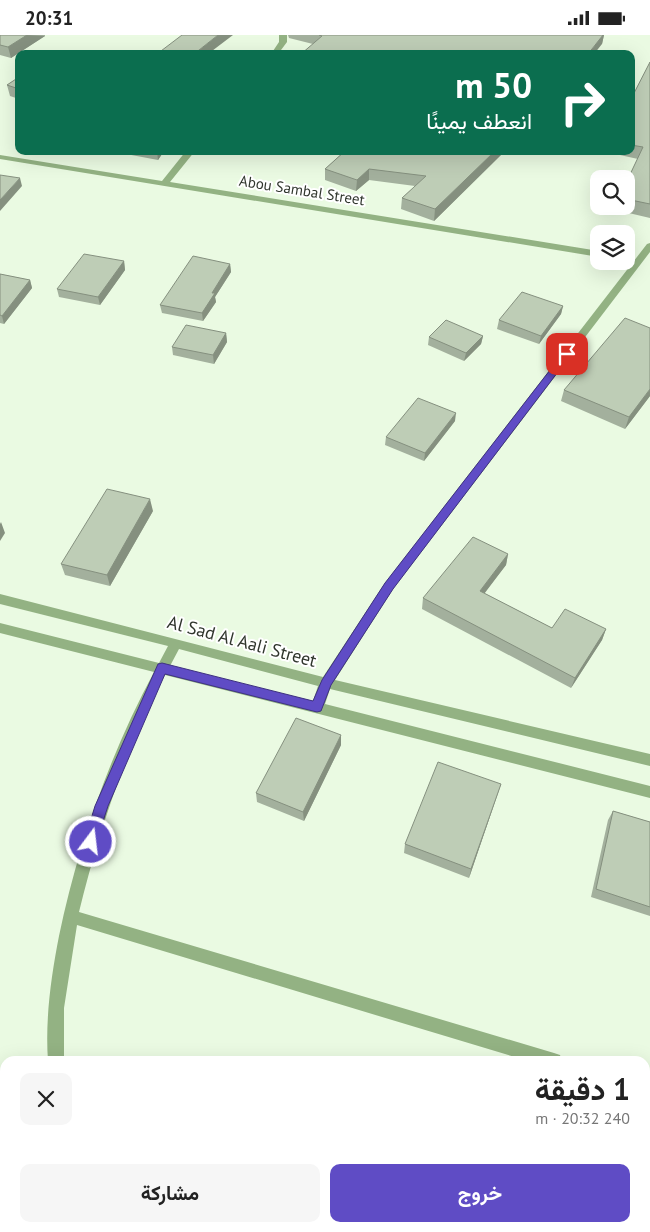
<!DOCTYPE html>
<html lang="ar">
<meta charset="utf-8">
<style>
:root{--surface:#fff;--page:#f6f6f6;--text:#222;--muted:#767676;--accent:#5f4cc5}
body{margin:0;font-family:"PT Sans",Vazirmatn,sans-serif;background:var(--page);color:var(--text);direction:rtl;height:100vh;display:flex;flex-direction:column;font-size:19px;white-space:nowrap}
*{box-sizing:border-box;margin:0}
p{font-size:16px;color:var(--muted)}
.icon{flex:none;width:28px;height:28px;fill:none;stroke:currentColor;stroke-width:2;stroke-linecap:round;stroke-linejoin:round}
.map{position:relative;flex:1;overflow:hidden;direction:ltr}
.details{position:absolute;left:0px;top:1021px;width:650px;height:176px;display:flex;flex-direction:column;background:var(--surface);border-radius:15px 15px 0 0;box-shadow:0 5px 20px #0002;direction:rtl}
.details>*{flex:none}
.guide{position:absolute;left:15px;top:15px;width:620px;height:105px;border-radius:10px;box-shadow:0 5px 20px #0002;direction:rtl;background:#0b6e4f;color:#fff;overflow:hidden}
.controls{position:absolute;left:590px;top:135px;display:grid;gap:10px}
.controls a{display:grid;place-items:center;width:45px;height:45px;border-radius:10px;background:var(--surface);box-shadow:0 5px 20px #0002;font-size:25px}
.pin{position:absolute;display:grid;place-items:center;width:42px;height:42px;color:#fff;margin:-21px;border-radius:10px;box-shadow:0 2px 8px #0006}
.me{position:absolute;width:55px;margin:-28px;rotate:15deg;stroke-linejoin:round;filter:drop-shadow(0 0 4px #0008)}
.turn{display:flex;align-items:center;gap:18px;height:105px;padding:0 20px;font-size:22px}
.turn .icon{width:65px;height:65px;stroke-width:2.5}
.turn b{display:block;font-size:35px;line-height:42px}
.round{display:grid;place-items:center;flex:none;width:52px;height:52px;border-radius:10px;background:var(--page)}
.summary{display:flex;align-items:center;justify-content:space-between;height:85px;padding:0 20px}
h1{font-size:30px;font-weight:700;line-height:38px}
.button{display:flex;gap:10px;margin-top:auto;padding:10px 20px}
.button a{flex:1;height:58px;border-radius:10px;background:var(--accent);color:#fff;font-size:20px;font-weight:700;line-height:58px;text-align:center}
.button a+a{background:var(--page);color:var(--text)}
.status{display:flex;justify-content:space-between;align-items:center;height:35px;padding:0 25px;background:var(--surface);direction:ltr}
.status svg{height:14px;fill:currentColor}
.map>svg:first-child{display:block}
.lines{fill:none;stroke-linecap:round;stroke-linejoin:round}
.street{fill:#93b283;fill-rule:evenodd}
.wall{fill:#a3b09d}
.shaded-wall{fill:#85907f}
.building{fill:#becdb6;stroke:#85907f}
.route{fill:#5f4cc5;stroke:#3e3180}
.labels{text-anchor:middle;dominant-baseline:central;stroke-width:4;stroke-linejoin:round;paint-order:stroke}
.far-street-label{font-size:15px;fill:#30362d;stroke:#fff}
.street-label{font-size:18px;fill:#30362d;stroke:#fff}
</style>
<div class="status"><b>20:31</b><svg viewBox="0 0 49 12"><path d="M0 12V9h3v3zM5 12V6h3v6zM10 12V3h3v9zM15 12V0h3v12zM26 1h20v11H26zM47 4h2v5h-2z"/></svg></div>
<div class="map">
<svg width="650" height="1197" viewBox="0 0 650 1197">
<rect width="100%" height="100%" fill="#eafae2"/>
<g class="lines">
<path class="street" d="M279,0H287V7L278,19H271L279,7Z
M186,116H195L170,147L599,216V222L0,124V120L162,146Z
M650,208V217L393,554L335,645L650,719V731L330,654L325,669L650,751V763L165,640C126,715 99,795 79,877L554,1018L560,1020L562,1026H528L77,890L64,973V1026H48C45,985 51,942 59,901C78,810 110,719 154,637L0,598V588L159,628L168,611L0,569V559L323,642L385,548L647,209ZM179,614L318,651L313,666L170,631Z
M645,1045L650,1047V1063L645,1061Z
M70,1192H88L89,1197H71Z"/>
</g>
<path class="wall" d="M0,0H45V1L11,23L0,20Z
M288,0H604L602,9H313L289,3Z
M650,27V183L616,175L617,171H626V148L638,124L602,116H631V64Z
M19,42V64L10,61L7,50Z
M110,116H164L158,125Z
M336,116H505L434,186L401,174L402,163L415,151L369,145L356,156L325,145V134L343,118Z
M124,226L125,235L100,270L59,262L57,254Z
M230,229L231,237L215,262L216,267L203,286L162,278L160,270Z
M0,239L30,245L32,253L4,289L0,288Z
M563,271L561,279L539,309L497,294L499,285Z
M226,298L227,307L214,329L173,320L172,312Z
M483,301L481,309L464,326L428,310L429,302Z
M564,355L650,361L625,394L561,366Z
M455,386L424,426L385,410L386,402Z
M153,476L110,551L65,540L61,529Z
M508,519L506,530L484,558L552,593L606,594L602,605L571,653L422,574L423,563Z
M341,700V710L304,786L257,767L256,758Z
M501,749L469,843L404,818L405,809Z
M613,776L650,787V881L591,862L608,785Z"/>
<path class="shaded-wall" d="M27,0L45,1L11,23L8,12Z
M218,0H233L208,19H194Z
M603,0H604L602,9L594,19H588Z
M157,116H164L158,125Z
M495,116H505L434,186L435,174Z
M369,134V145L356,156L357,145Z
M20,143L22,151L0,176V165Z
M124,226L125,235L100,270L98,262Z
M230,229L231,237L215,262L216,267L203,286L202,278L212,258Z
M30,245L32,253L4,289L2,281Z
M563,271L561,279L539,309L541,301Z
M226,298L227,307L214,329L213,320Z
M483,301L481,309L464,326L466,318Z
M650,354V361L625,394L629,382Z
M456,378L455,386L424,426L425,418Z
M150,464L153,476L110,551L107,540Z
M1,487L5,498L0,506V489Z
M508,519L506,530L478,567L480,556Z
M606,594L602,605L571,653L575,643Z
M341,700V710L304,786L303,777Z
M501,749L498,758L469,843L471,834Z"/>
<path class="building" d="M0,0H27L8,12L0,10Z
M182,0H218L194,19H157Z
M319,0H603L588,19H301L322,1Z
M650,27V169L626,164V148L643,112L631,110V64Z
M19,42V54L7,50Z
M345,116H495L435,174L402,163L426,141L369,134L357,145L325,134Z
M0,140L20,143L0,165Z
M84,219L124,226L98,262L57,254Z
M193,221L230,229L212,258H215L202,278L160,270Z
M0,239L30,245L2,281L0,280Z
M522,257L563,271L541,301L499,285Z
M625,283L650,293V354L629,382L564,355Z
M446,285L483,301L466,318L429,302Z
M186,290L226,298L213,320L172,312Z
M418,363L456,378L425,418L386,402Z
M107,454L150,464L107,540L61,529Z
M473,502L508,519L480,556L552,593L565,574L606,594L575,643L423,563Z
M296,683L341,700L303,777L256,758Z
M438,727L501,749L471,834L405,809Z
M613,776L650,787V872L596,854Z"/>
<path class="route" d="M567,316L570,317V321L393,554L331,650L321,676L317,677L165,639L108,771L95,811L91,813L86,811L84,807L95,771L158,629L162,628L313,666L322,645L385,548L564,317Z"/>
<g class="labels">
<g class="far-street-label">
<text transform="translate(302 155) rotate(9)">Abou Sambal Street</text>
</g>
<g class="street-label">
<text transform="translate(242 606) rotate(15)">Al Sad Al Aali Street</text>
</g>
</g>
</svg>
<div class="controls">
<a><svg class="icon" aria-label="search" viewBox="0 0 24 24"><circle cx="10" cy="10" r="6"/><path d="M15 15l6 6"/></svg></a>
<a><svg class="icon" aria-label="layers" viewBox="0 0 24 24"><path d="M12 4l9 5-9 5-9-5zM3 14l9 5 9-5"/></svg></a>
</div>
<div class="pin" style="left:567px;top:319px;background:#d93025"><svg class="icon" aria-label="arrive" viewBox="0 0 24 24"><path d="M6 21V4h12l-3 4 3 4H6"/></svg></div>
<svg class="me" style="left:91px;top:807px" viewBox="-20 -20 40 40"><circle r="17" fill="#5f4cc5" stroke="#fff" stroke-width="3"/><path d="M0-11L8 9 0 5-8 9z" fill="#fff"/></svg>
<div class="guide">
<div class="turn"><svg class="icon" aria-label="right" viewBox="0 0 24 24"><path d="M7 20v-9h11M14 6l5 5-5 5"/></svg><div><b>50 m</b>انعطف يمينًا</div></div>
</div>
<section class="details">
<div class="summary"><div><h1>1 دقيقة</h1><p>240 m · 20:32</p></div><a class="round"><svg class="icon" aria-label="close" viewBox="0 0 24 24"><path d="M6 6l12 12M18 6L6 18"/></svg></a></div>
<div class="button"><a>خروج</a><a>مشاركة</a></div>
</section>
</div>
